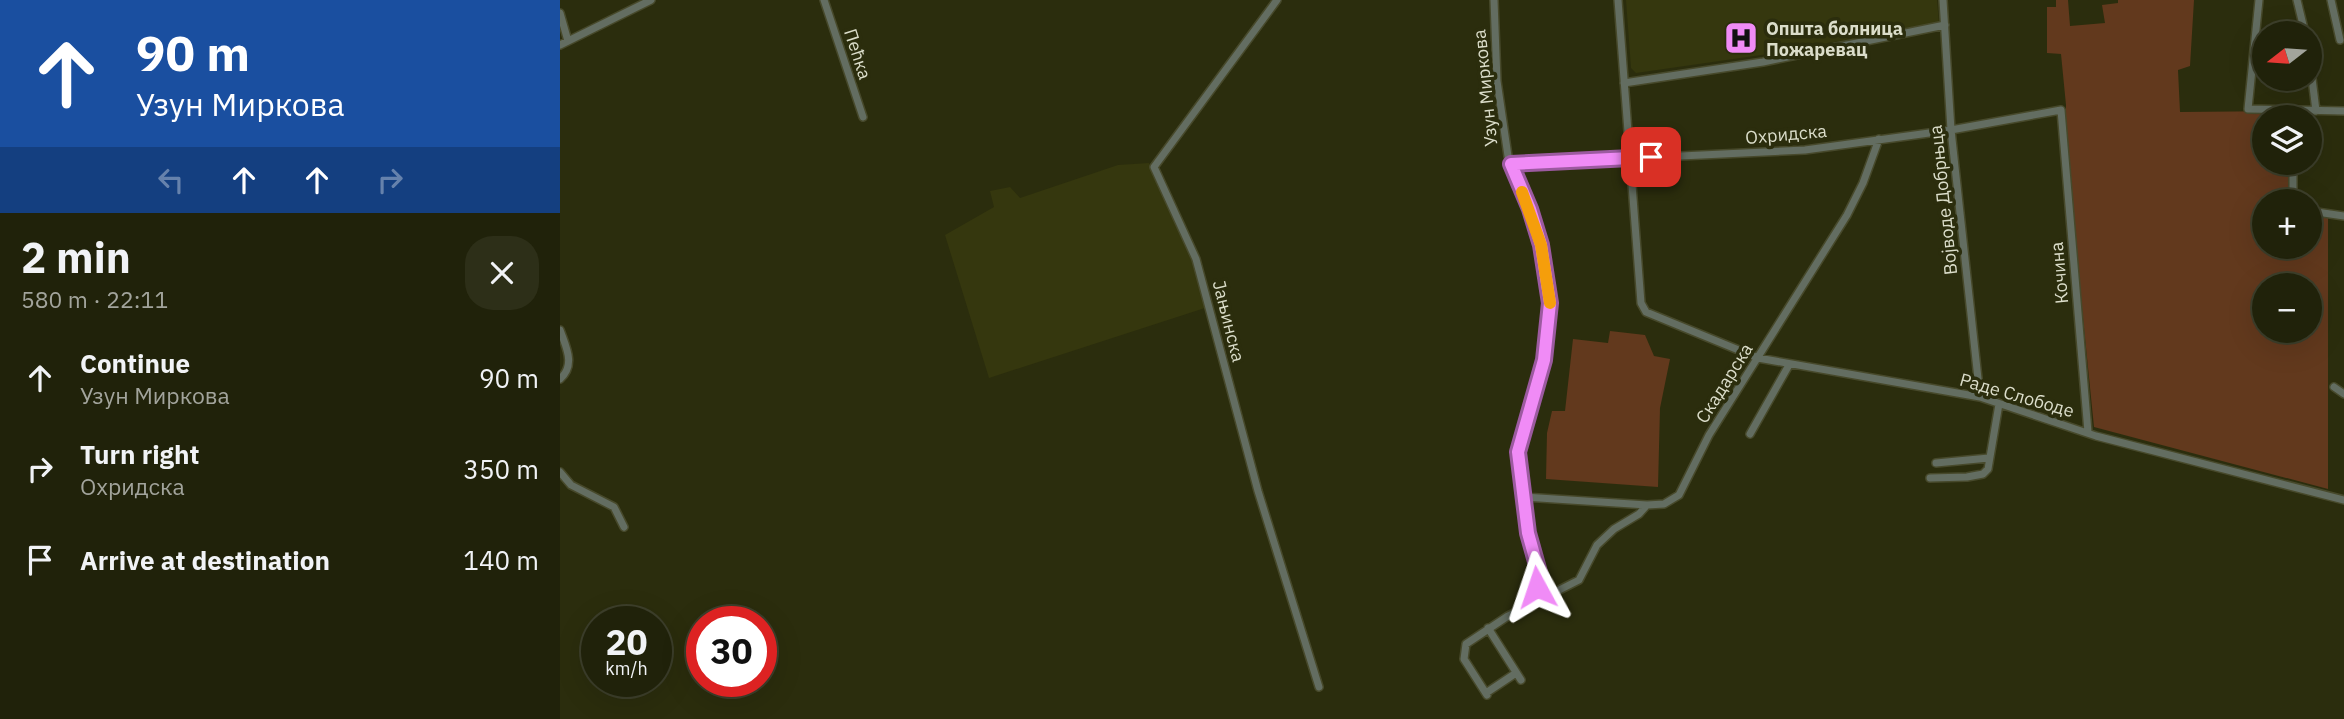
<!DOCTYPE html>
<meta charset="utf-8">
<style>
:root{--surface:#20220a;--page:#2d2f18;--text:#f1f3f6;--muted:#a2a49c;--line:#3d3f2b}
body{margin:0;font-family:"IBM Plex Sans",sans-serif;background:var(--page);color:var(--text);height:100vh;display:flex;flex-direction:column;font-size:26px;white-space:nowrap}
*{box-sizing:border-box;margin:0}
p{font-size:23px;color:var(--muted)}
.icon{flex:none;width:38px;height:38px;fill:none;stroke:currentColor;stroke-width:2;stroke-linecap:round;stroke-linejoin:round}
.map{position:relative;flex:1;overflow:hidden}
.sheet{display:flex;flex-direction:column;background:var(--surface);width:560px}
.sheet>*{flex:none}
.hud{background:#1a4fa0;color:#fff;overflow:hidden}
.needle{width:46px;rotate:253deg}
.buttons{position:absolute;left:1692px;top:21px;display:grid;gap:14px}
.buttons a{display:grid;place-items:center;width:70px;height:70px;border-radius:50%;background:var(--surface);box-shadow:0 7px 28px #0002,0 0 0 2px var(--line);font-size:35px}
.speed{position:absolute;left:21px;top:606px;display:flex;gap:14px;font-size:35px;font-weight:700;text-align:center}
.speed>*{display:grid;place-content:center;width:91px;height:91px;border-radius:50%;background:var(--surface);box-shadow:0 7px 28px #0002,0 0 0 2px var(--line);line-height:1}
.speed small{font-size:18px;font-weight:400}
.speed .limit{border:10px solid #d22;background:#fff;color:#111}
.pin{position:absolute;display:grid;place-items:center;width:60px;height:60px;color:#fff;margin:-30px;border-radius:14px;box-shadow:0 4px 10px #0006}
.me{position:absolute;width:77px;margin:-38px;rotate:355deg;stroke-linejoin:round;filter:drop-shadow(0 0 5px #0008)}
.turn{display:flex;align-items:center;gap:24px;height:147px;padding:0 21px;font-size:32px}
.turn .icon{width:91px;height:91px;stroke-width:2.5}
.turn b{display:block;font-size:49px;line-height:60px}
.lanes{display:flex;align-items:center;height:66px;padding:0 21px;background:#0003;justify-content:center;gap:35px;direction:ltr}
.lanes .off{opacity:.35}
.round{display:grid;place-items:center;flex:none;width:74px;height:74px;border-radius:28px;background:var(--page)}
.summary{display:flex;align-items:center;justify-content:space-between;height:119px;padding:0 21px}
h1{font-size:42px;font-weight:700;line-height:52px}
ul{padding:0;list-style:none}
li{display:flex;align-items:center;gap:21px;height:91px;padding:0 21px}
li div{flex:1}
li b{display:block;font-size:26px}
li em{font-style:normal}
main{display:flex;flex:1;min-height:0}
.map>svg:first-child{display:block}
.built{fill:#35370e}
.green{fill:#62391d;fill-rule:evenodd}
.lines{fill:none;stroke-linecap:round;stroke-linejoin:round}
.minor-casing{stroke:#47492b;stroke-width:10}
.minor{stroke:#636d61;stroke-width:7}
.route-casing{stroke:#9c5aa0;stroke-width:18}
.route{stroke:#f08bf6;stroke-width:12}
.slow{stroke:#f59e0b;stroke-width:12}
.labels{text-anchor:middle;dominant-baseline:central;stroke-width:7;stroke-linejoin:round;paint-order:stroke}
.poi-label{font-size:18px;font-weight:bold;fill:#dbddca;stroke:#2b2d0d;text-anchor:start}
.street-label{font-size:18px;fill:#dbddca;stroke:#2b2d0d}
</style>
<main>
<section class="sheet">
<div class="hud">
<div class="turn"><svg class="icon" aria-label="ahead" viewBox="0 0 24 24"><path d="M12 20V5M6 11l6-6 6 6"/></svg><div><b>90 m</b>Узун Миркова</div></div>
<div class="lanes"><svg class="icon off" aria-label="left" viewBox="0 0 24 24"><path d="M17 20v-9H6M10 6l-5 5 5 5"/></svg><svg class="icon" aria-label="ahead" viewBox="0 0 24 24"><path d="M12 20V5M6 11l6-6 6 6"/></svg><svg class="icon" aria-label="ahead" viewBox="0 0 24 24"><path d="M12 20V5M6 11l6-6 6 6"/></svg><svg class="icon off" aria-label="right" viewBox="0 0 24 24"><path d="M7 20v-9h11M14 6l5 5-5 5"/></svg></div>
</div>
<div class="summary"><div><h1>2 min</h1><p>580 m · 22:11</p></div><a class="round"><svg class="icon" aria-label="close" viewBox="0 0 24 24"><path d="M6 6l12 12M18 6L6 18"/></svg></a></div>
<ul>
<li><svg class="icon" aria-label="ahead" viewBox="0 0 24 24"><path d="M12 20V5M6 11l6-6 6 6"/></svg><div><b>Continue</b><p>Узун Миркова</p></div><em>90 m</em></li>
<li><svg class="icon" aria-label="right" viewBox="0 0 24 24"><path d="M7 20v-9h11M14 6l5 5-5 5"/></svg><div><b>Turn right</b><p>Охридска</p></div><em>350 m</em></li>
<li><svg class="icon" aria-label="arrive" viewBox="0 0 24 24"><path d="M6 21V4h12l-3 4 3 4H6"/></svg><div><b>Arrive at destination</b></div><em>140 m</em></li>
</ul>
</section>
<div class="map">
<svg width="1784" height="719" viewBox="0 0 1784 719">
<rect width="100%" height="100%" fill="#2b2d0d"/>
<path class="built" d="M1066,0H1377L1379,23L1208,54L1076,73L1071,68Z
M589,163L614,213L635,262L648,307L429,378L385,235L434,207L430,191L450,187L460,198L558,165Z"/>
<path class="green" d="M1496,0H1508L1510,26L1545,23L1542,5L1558,3V0H1634L1630,66L1618,70L1620,112L1730,111V117H1704V163H1730L1731,201H1704V247H1750V214L1768,216V489L1534,427L1505,139L1506,105L1501,54L1487,53V7H1496ZM1704,285H1750V331H1704Z
M1050,331L1085,335L1094,356L1110,359L1100,408L1098,487L986,479L987,433L992,411H1005L1013,339L1048,343Z"/>
<g class="lines">
<defs>
<path id="minor" d="M264,0L303,117
M717,0L594,167L636,259L698,491L759,687
M934,0L937,81L948,156L981,245L990,303L984,360L958,451L968,533L980,576L990,594
M1058,0L1081,303L1086,312L1198,358L1420,397L1536,436L1784,500
M1383,0L1391,130L1420,397
M1699,0L1688,109L1784,111
M1737,0L1745,33
M1771,0L1780,40
M0,13L8,41
M0,45L91,0
M1750,62L1756,111
M1064,83L1203,62L1385,25
M1733,163V201
M951,164L1245,150L1391,130L1501,110L1528,432
M1750,211L1784,216
M0,330C6,347 16,365 0,379
M1774,387L1784,394
M1190,434L1229,365
M1376,463L1429,458
M0,472L11,485L54,507L64,527
M1370,478L1407,477L1423,474L1428,469L1439,404
M963,497L1087,505
M970,605L980,577
M928,628L961,680
M926,693L956,673
M927,695L904,659L906,644L948,616L1019,580L1037,545L1054,529L1079,514L1087,505L1104,504L1119,495L1149,435L1287,215L1303,183L1319,139"/>
</defs>
<use href="#minor" class="minor-casing"/>
<use href="#minor" class="minor"/>
</g>
<g class="lines">
<defs>
<path id="route" d="M977,587L980,576L968,533L958,452L984,360L990,303L981,245L970,209L951,164L1091,157"/>
</defs>
<use href="#route" class="route-casing"/>
<use href="#route" class="route"/>
<path class="slow" d="M962,192L981,245L990,303"/>
</g>
<defs>
<symbol id="hospital-square" viewBox="-11 -11 22 22"><rect x="-9" y="-9" width="18" height="18" rx="4" fill="#f08bf6" stroke="#2b2d0d"/><path d="M-5-5h3v3.5h4V-5h3V5h-3V1.5h-4V5h-3Z" fill="#111"/></symbol>
</defs>
<g fill-rule="evenodd">
<use href="#hospital-square" x="1162" y="19" width="38" height="38"/>
</g>
<g class="labels">
<g class="poi-label">
<text x="1206" y="28">Општа болница<tspan x="1206" dy="21">Пожаревац</tspan></text>
</g>
<g class="street-label">
<text transform="translate(298 54) rotate(72)">Пећка</text>
<text transform="translate(925 88) rotate(-96)">Узун Миркова</text>
<text transform="translate(1226 134) rotate(-5)">Охридска</text>
<text transform="translate(1383 200) rotate(-96)">Војводе Добрњца</text>
<text transform="translate(1499 273) rotate(-95)">Кочина</text>
<text transform="translate(669 321) rotate(76)">Јањинска</text>
<text transform="translate(1164 383) rotate(-58)">Скадарска</text>
<text transform="translate(1457 395) rotate(16)">Раде Слободе</text>
</g>
</g>
</svg>
<div class="buttons">
<a><svg class="needle" viewBox="-14 -14 28 28"><path d="M0-13l5 13h-10z" fill="#e53935"/><path d="M0 13l5-13h-10z" fill="#a2a49c"/></svg></a>
<a><svg class="icon" aria-label="layers" viewBox="0 0 24 24"><path d="M12 4l9 5-9 5-9-5zM3 14l9 5 9-5"/></svg></a>
<a>+</a>
<a>−</a>
</div>
<div class="speed"><div>20<small>km/h</small></div><div class="limit">30</div></div>
<div class="pin" style="left:1091px;top:157px;background:#d93025"><svg class="icon" aria-label="arrive" viewBox="0 0 24 24"><path d="M6 21V4h12l-3 4 3 4H6"/></svg></div>
<svg class="me" style="left:977px;top:587px" viewBox="-20 -20 40 40"><path d="M0-17L14 15 0 8-14 15z" fill="#f08bf6" stroke="#fff" stroke-width="4"/></svg>
</div>
</main>
